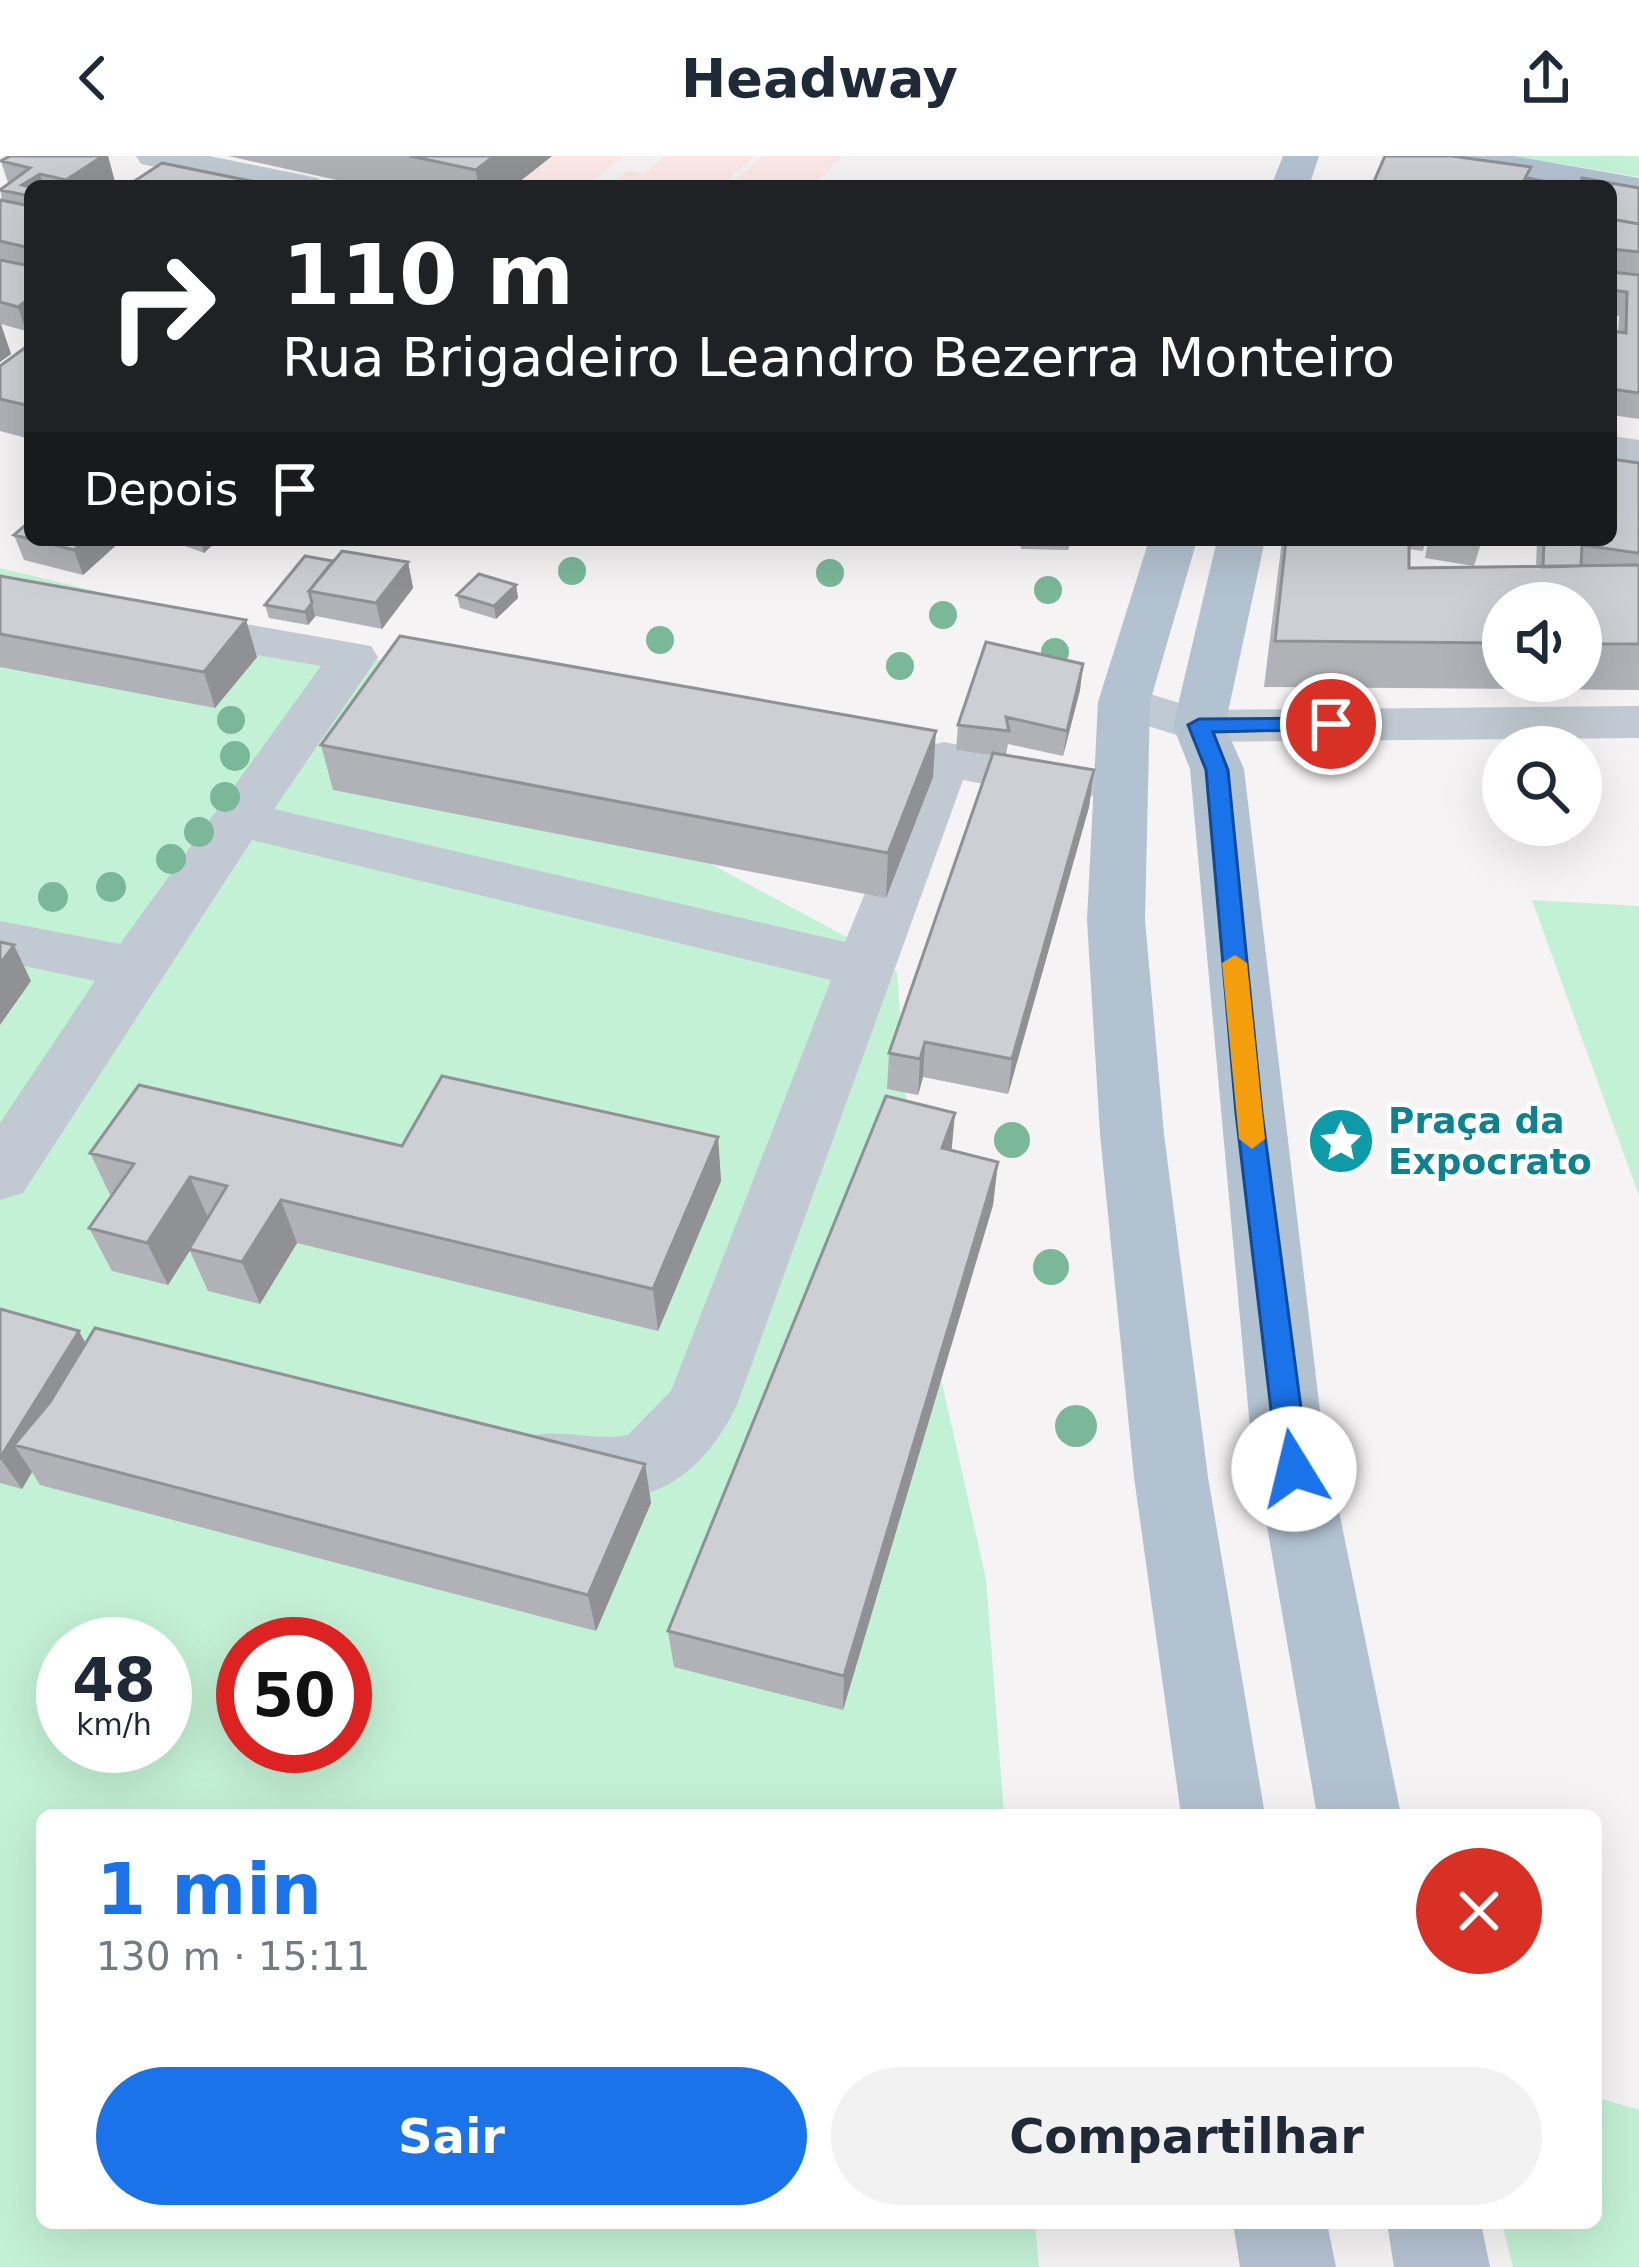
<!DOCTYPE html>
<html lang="pt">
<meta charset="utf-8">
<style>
:root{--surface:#fff;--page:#f2f2f3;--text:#1f2937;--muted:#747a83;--accent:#1a73e8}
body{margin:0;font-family:"DejaVu Sans",sans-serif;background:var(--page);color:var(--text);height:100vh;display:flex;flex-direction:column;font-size:45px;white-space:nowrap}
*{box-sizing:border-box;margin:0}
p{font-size:39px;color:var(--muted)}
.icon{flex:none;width:66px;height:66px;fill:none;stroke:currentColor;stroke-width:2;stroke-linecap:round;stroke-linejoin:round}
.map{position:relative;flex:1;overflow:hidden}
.drawer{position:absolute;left:36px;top:1653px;width:1566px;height:420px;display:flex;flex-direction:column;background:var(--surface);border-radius:18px;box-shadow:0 12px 48px #0002}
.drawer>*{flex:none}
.top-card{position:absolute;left:24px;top:24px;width:1593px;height:366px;border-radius:18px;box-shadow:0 12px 48px #0002;background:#202124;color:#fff;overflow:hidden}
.tools{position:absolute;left:1482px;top:426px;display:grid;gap:24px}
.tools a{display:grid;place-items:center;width:120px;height:120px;border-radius:50%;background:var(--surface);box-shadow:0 12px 48px #0002;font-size:60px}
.speed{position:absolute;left:36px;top:1461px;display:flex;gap:24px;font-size:60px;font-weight:700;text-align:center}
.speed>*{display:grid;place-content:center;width:156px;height:156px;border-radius:50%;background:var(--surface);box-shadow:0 12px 48px #0002;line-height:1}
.speed small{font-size:30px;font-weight:400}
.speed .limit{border:18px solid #d22;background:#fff;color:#111}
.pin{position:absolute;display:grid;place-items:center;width:102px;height:102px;color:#fff;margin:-51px;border:6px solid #fff;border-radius:50%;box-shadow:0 3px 12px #0007}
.me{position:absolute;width:132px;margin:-66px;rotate:351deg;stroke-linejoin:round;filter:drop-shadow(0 0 9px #0008)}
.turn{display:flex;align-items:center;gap:42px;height:252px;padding:0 60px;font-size:54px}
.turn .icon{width:156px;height:156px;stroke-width:2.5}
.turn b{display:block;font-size:84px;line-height:102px}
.then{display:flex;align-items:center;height:114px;padding:0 60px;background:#0003;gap:24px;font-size:45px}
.round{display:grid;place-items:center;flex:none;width:126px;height:126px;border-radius:63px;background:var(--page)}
.head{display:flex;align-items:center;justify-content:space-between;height:204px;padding:0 60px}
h1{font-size:72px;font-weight:700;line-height:90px;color:var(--accent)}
.cta{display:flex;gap:24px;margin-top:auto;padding:24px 60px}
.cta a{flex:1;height:138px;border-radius:72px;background:var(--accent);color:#fff;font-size:48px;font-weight:700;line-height:138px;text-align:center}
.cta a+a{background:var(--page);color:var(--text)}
header{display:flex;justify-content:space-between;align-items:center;height:156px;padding:0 60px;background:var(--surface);font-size:54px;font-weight:700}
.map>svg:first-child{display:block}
.medical{fill:#fce8e6}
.green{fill:#c3f1d5;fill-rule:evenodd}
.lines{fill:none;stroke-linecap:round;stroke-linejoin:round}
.minor{fill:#c1cad2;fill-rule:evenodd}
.major{fill:#b3c2d1;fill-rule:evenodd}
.tree{fill:#7bb799}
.wall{fill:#b0b2b7;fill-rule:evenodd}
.shaded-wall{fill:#909195}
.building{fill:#cdcfd5;stroke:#909195;stroke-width:3}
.route{fill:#1a73e8;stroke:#114b97;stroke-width:3}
.slow{fill:#f59e0b}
.labels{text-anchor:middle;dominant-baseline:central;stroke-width:9;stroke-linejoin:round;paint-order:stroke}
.culture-label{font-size:36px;font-weight:bold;fill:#0d838f;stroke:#fff;text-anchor:start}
</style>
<header><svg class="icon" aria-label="back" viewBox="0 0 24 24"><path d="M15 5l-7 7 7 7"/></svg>Headway<svg class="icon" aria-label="share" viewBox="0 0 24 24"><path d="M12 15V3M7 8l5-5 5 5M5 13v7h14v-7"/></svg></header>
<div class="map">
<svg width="1639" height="2111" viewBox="0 0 1639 2111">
<rect width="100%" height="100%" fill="#f5f3f3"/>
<path class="medical" d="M552,0H623L587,30H514Z
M665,0H754L721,30H610L627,15L644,18Z
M762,0H842L812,30H730Z"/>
<path class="green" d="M1513,0H1639V21Z
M0,412L603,558L571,633L869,793L897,816L920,1129L986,1423L1004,1659H42V2067H1035L1039,2111H0ZM63,1488H165V1590H63ZM243,1488H345V1590H243Z
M1532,744L1639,750V1040Z
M1596,1941L1639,1954V2111H1513L1502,2067H1596Z"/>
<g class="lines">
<path class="minor" d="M136,0H209L318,22L324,30H249L141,8Z
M1611,280L1639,284V310L1611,306Z
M0,425L371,490L378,501L274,653L845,786L925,591L944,586L1093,616L1101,628L1093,640L1074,645L963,624L737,1249C691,1344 619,1362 523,1328L512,1305L523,1282C559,1270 591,1286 628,1279L671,1235L831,824L252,684L23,1037L0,1044V967L95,825L0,805V765L120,788L321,510L0,455Z
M1124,530L1202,554L1639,550V582L1199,586L1106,557L1098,546L1106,535Z"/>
<path class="major" d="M1283,0H1319L1309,30H1271Z
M1434,0H1514L1639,22V44L1611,39V30C1578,30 1452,25 1434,0Z
M1149,384H1197L1150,546L1145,764L1164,978L1208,1321L1265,1659H1181L1134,1321L1100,978L1087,764L1098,546Z
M1217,384H1265L1225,570L1244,613L1322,1272L1401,1659H1317L1250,1272L1190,613L1173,570Z
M1233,2067H1327L1336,2111H1240Z
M1387,2067H1481L1490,2111H1394Z"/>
</g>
<g class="tree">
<circle cx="572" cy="415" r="14"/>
<circle cx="830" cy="417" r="14"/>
<circle cx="1048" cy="434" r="14"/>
<circle cx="943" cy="459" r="14"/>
<circle cx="660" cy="484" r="14"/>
<circle cx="1055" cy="496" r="14"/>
<circle cx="900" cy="510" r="14"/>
<circle cx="231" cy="564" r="14"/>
<circle cx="235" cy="600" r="15"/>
<circle cx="225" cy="641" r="15"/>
<circle cx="199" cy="676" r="15"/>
<circle cx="171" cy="703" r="15"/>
<circle cx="111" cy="731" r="15"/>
<circle cx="53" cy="741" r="15"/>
<circle cx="1012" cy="984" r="18"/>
<circle cx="1051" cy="1111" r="18"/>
<circle cx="1076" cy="1270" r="21"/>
</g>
<path class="wall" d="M10,0H108L116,30H30V172L26,175L1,168L11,198L0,206V44H2L0,32L8,27L1,5Z
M228,0H552L514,30H364Z
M1582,22L1639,32V263L1611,259V175L1618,176L1619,160L1611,159V30H1580Z
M30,188V283L0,275V210Z
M1639,307V534L1264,531L1282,384H1426L1423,395L1409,393V412L1536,411L1537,384H1611ZM1503,447H1581V525H1503Z
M30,365V384H122L83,419L24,404L14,379Z
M169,384H218L204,397Z
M880,384H911L910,388Z
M1019,384H1072L1068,394L1021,393Z
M1428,384H1482L1474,410L1425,402Z
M333,405L408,406L413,432L382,473L316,460L308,469L269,462L265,449Z
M0,420L246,464L257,501L215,552L0,511Z
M516,429L518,442L496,463L460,452L457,439Z
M1083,508L1080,534L1063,600L1008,588L1006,599L1094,614L1089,651L1008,938L923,921L918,939L887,933L889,897L992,599L956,594L958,569Z
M321,589L933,621L886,742L333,634Z
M718,981L721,1025L658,1175L297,1087L260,1148L208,1135L190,1095L168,1129L112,1115L89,1072L111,1041L90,997Z
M952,994L998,1006L993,1049L843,1554L674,1511L668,1475Z
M0,1153L86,1188L645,1308L651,1347L596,1475L40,1329L32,1316L22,1333L0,1327Z"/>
<path class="shaded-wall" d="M103,0H108L116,30H68L66,24Z
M494,0H552L514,30H478L476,14Z
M40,18L44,30H30V40L22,29Z
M30,142V172L26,175L18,151Z
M0,166L11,198L0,206Z
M85,384H122L83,419L74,394Z
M200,384H218L204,397Z
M408,406L413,432L382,473L376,447Z
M516,429L518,442L496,463L494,450Z
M312,447L315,460L308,469L305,456Z
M246,464L257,501L215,552L204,516Z
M1083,508L1080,534L1063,600L1067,575Z
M936,575L933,621L886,742L888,697Z
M1094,614L1089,651L1008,938L1012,903Z
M14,789L31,825L0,869V808Z
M925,886L923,921L918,939L920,903Z
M955,957L951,1001L942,992Z
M718,981L721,1025L658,1175L653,1133Z
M998,1006L993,1049L843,1554L844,1520Z
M190,1021L209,1064L168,1129L147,1087Z
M281,1044L297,1087L260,1148L242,1106Z
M79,1175L97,1208L14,1289L32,1316L22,1333L0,1302Z
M645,1308L651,1347L596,1475L588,1439Z"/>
<path class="building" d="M10,0H103L66,24L40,18L22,29L30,31V40L0,34L30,12L1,5Z
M410,0H494L476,14Z
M1385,0H1452L1531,11L1521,30H1372Z
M162,7L275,30H127Z
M1527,22L1558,28L1557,30H1524Z
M1582,22L1639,32V68L1611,63V30H1581Z
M0,44L30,50V92L0,85Z
M1611,63L1639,68V96L1611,93Z
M0,104L30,110V142L18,151L0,146Z
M1611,116L1639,119V237L1611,233V175L1626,177L1627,136L1611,134Z
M30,188V250L0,243V210Z
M1611,303L1639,307V399L1638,397L1582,389L1581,410L1543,411L1544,384H1611Z
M30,365V383L14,379Z
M36,384H85L74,394Z
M1286,384H1409V412L1639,409V488H1581V447H1503V487L1275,485Z
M342,395L408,406L376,447L309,435Z
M305,400L333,405L309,435L312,447L305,456L265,449Z
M479,418L516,429L494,450L457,439Z
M0,420L246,464L204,516L0,478Z
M400,480L936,575L888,697L321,589Z
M986,486L1083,508L1067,575L1006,561L1009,575L958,569Z
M993,597L1094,614L1012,903L925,886L920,903L889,897Z
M0,786L14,789L0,808Z
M442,920L718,981L653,1133L281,1044L242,1106L189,1093L227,1030L190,1021L147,1087L89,1072L134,1008L90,997L139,929L402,990Z
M886,940L955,957L942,992L998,1006L844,1520L668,1475Z
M0,1153L79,1175L0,1302Z
M95,1172L645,1308L588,1439L14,1289L50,1246Z"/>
<path class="route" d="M1331,562L1339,564V573L1213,576L1228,614L1262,957L1309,1313L1294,1326L1278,1313L1236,957L1206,614L1188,569L1199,563Z"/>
<path class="slow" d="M1235,799L1247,807L1265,983L1252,993L1239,983L1222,807Z"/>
<defs>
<symbol id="sight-disc" viewBox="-11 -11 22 22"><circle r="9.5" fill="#0f9aa8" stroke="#fff"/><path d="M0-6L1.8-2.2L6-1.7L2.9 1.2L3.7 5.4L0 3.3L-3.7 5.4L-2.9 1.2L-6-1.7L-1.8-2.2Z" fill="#fff"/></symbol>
</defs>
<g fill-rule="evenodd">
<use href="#sight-disc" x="1303" y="947" width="76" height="76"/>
</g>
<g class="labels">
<g class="culture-label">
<text x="1388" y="964">Praça da<tspan x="1388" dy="41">Expocrato</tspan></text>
</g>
</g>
</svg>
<div class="tools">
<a><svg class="icon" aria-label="sound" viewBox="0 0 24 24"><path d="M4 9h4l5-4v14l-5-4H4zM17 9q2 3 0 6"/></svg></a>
<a><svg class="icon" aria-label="search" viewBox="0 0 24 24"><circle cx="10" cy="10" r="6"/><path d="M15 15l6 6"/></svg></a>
</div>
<div class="speed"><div>48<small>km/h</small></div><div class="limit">50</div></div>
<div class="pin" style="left:1331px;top:568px;background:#d93025"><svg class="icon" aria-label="arrive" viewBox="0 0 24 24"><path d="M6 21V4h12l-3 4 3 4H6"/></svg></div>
<svg class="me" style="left:1294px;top:1313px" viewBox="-20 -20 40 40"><circle r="19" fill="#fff"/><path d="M0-13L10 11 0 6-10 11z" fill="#1a73e8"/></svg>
<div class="top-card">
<div class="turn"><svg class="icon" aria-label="right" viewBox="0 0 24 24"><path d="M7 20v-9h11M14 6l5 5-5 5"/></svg><div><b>110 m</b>Rua Brigadeiro Leandro Bezerra Monteiro</div></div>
<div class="then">Depois<svg class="icon" aria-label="arrive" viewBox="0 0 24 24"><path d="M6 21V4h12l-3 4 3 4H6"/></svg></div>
</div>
<section class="drawer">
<div class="head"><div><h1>1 min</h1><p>130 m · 15:11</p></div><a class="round" style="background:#d93025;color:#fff"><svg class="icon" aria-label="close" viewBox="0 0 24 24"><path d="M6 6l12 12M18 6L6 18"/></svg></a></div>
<div class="cta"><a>Sair</a><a>Compartilhar</a></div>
</section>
</div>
